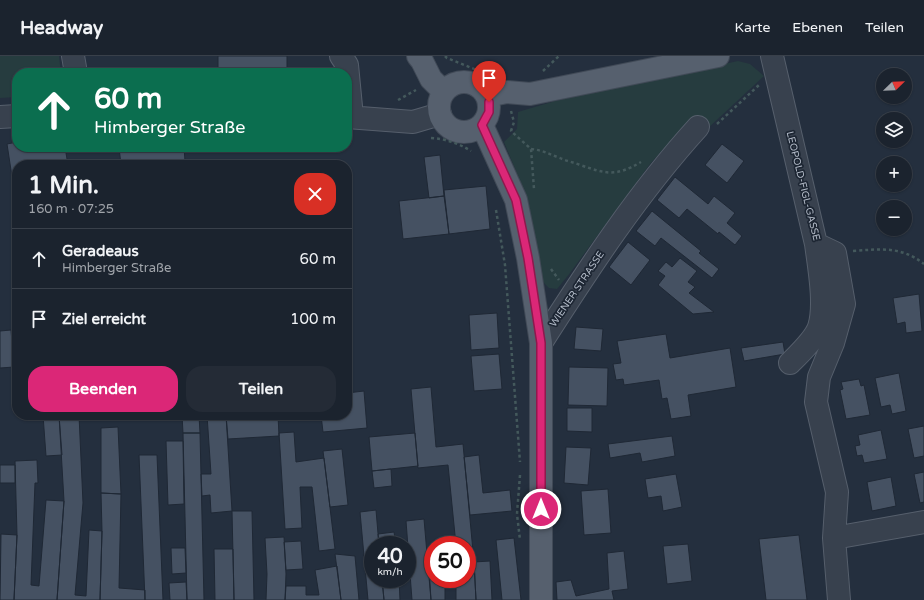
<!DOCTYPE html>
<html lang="de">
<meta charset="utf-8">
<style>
:root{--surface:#1b232e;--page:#242b36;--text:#f1f3f6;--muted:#a0a4aa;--line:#39404a;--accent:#db2777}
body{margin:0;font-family:"Varela Round",sans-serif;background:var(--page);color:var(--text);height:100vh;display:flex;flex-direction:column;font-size:15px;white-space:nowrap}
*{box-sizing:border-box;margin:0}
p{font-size:13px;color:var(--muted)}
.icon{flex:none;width:22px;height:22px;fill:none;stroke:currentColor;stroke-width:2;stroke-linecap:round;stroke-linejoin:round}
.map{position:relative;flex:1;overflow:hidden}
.sheet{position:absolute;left:12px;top:104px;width:340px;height:260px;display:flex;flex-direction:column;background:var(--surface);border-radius:16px;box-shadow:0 1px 3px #0004,0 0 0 1px var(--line)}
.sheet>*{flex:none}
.hud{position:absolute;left:12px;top:12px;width:340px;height:84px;border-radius:16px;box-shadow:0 1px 3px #0004,0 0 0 1px var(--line);background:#0b6e4f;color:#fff;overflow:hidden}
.needle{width:26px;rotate:67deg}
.buttons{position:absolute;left:876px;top:12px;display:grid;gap:8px}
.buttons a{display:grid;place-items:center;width:36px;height:36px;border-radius:50%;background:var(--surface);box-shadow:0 1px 3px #0004,0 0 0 1px var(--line);font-size:20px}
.speed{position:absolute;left:364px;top:480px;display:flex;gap:8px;font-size:20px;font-weight:700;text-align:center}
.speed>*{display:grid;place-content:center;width:52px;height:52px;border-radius:50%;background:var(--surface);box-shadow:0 1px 3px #0004,0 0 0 1px var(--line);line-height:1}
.speed small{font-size:10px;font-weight:400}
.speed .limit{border:6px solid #d22;background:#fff;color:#111}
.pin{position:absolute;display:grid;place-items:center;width:34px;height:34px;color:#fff;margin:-41px -17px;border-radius:50% 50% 50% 0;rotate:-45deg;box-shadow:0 0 4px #0007}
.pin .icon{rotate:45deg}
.me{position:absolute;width:44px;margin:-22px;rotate:0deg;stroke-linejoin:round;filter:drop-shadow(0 0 3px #0008)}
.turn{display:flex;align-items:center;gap:14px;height:84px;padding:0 16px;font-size:18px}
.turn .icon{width:52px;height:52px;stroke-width:2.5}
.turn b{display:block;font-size:28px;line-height:34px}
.round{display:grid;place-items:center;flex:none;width:42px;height:42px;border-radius:16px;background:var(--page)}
.summary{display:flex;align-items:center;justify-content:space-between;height:68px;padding:0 16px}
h1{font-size:24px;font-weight:700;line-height:30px}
.button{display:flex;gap:8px;margin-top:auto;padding:8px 16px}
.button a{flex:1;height:46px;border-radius:16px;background:var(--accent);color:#fff;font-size:16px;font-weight:700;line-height:46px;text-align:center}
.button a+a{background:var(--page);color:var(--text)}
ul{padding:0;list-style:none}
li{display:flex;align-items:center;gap:12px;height:60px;padding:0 16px;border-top:1px solid var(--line)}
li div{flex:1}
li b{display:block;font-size:15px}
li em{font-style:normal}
header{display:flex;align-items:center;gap:24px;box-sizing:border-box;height:56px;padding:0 20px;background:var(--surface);border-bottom:1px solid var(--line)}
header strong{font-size:19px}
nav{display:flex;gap:22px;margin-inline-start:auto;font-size:14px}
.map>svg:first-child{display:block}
.green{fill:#263c3f}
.building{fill:#455162;stroke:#1f2835}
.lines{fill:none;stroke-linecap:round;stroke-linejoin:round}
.minor-casing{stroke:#565f6c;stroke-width:24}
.major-casing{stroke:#414a57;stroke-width:24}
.path{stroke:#44595c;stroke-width:2.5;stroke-dasharray:3 3;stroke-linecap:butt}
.minor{stroke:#38414e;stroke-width:22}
.major{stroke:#56606e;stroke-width:22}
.route-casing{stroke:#8e194d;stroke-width:10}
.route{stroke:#db2777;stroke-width:7}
.labels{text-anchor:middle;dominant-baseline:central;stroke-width:3.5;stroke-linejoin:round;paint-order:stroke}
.street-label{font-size:10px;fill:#b4bcc9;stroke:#1d2633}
</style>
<header>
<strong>Headway</strong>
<nav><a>Karte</a><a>Ebenen</a><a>Teilen</a></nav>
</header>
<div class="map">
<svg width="924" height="544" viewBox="0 0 924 544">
<rect width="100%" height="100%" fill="#242f3e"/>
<path class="green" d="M0,0H59L61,17H17V41L0,42Z
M738,5L750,8L764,20L707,73L693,60L650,108L570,217L557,233L549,232L543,226L528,144L504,86L517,73L518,56L555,45Z"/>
<path class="building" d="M218,0H287V17H218Z
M17,86V91H65L68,109H17V134H14L7,88Z
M722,88L744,105L727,127L705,109Z
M119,91H184L185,105L211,104L212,109H121Z
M440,99L444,140L429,142L424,101Z
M675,121L708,148L714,140L735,157L727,167L742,180L735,189L719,176L718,178L687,153L679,162L657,144Z
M486,130L490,173L449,178L444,134Z
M444,140L449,178L403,183L399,145Z
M652,155L701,195L699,197L719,213L712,222L661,182L655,190L636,175Z
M628,186L650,204L631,229L609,211Z
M680,202L697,215L688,226L695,231L689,237L714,256L693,258L658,229L665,220L658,215L666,206L672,211Z
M919,238L922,275L906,277L905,266L897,268L893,242Z
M497,257L499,292L471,294L469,259Z
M576,271L603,273L601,295L574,293Z
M11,274L14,311L0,312V275Z
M666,278L670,302L730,292L736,331L688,339L691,360L671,363L667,342L662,343L659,324L624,329L623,323L616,324L613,308L621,307L617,285Z
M783,286L785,298L744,305L741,292Z
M499,298L502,333L474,335L471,300Z
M569,311L608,312L607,350L568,349Z
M17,315V351H15L12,316Z
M899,317L906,355L892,358L890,349L881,351L875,322Z
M859,323L861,330L864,329L870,359L846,363L840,334L843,333L841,326Z
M431,331L436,391L463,388L474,506L467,507V489H456L448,409L418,412L411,333Z
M364,335L367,372L323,376L321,359H347V337Z
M567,352H592V376L567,375Z
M43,359H59L62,399L46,400Z
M59,359H79L83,447L75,539L86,540L89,474L102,475L100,544H57L64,445Z
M182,359H199L200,377H183Z
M207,359H226L232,455L211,457L210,439L202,440L201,418H211Z
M226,359H278L279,380L228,383Z
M924,370V400L914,402L908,373Z
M118,371L121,438L101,437V372Z
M881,374L887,403L864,407L862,399L857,400L855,390L860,389L858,379Z
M294,376L296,406L324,402L335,493L319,495L312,431H300L302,472L285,473L279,377Z
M183,377H200L204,544H187Z
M415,377L418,410L372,415L369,381Z
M672,380L675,400L642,406L640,397L610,402L608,388Z
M166,385H183L184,448L168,449Z
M566,391L591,392L588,429L564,427Z
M342,393L348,449L330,451L323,395Z
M139,399H157L163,544H145Z
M479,399L483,437L510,434L512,455L470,459L464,401Z
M37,404L38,427H35L31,529L39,530L46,444L64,445L57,544H14L17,479L15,405Z
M0,409H15V427H0Z
M391,413L392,430L374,432L372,415Z
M924,416V446L920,447L914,418Z
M676,418L682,451L663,455L661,440L648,442L645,423Z
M891,421L896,450L872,455L867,426Z
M608,433L611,477L584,479L581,435Z
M101,437L121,438L119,532L145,534V544H100L102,475Z
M376,454L379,489H373V523H382L384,544H368L360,456Z
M232,455H252L254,544H234Z
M424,463L431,544H412L406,465Z
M394,476L396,489H379L378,478Z
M1,478L17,479L14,544H0Z
M799,479L807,544H766L759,483Z
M284,481L286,518L285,544H266L267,518L265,482Z
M514,482L521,544H502L496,484Z
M301,485L303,513L286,514L284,486Z
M688,488L692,525L667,528L663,490Z
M171,492H185L186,517L172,518Z
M214,493H233L234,544H215Z
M624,495L628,533L612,535L614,544H557L556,526L571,524L576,540L609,533L607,497Z
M335,498L355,500L359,544H341Z
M490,505L492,544H476L474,506Z
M474,506L476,544H456V523H467V507Z
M337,510L341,544H285L286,530H306V539H319L315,514Z
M429,512H433V523H445V544H431Z
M382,523H399L400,544H384Z
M186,526L187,544H170L169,527Z"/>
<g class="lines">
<defs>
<path id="minor" d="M73,0L76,17
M341,0L347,9L352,61
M772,0L816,188L835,197L844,248L833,287L819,321L816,346L837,436L834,482L839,544
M0,61L17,60
M347,61L413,66L440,58
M541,287C589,212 638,137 698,71
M790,307C799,298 815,283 819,271C826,249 819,211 816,188
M834,482L924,466"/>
<path id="major" d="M418,0L422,5L431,23L444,36
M439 51a25 25 0 1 1 50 0a25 25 0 1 1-50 0Z
M487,40L507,36L530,38L718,0
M482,69L516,144L528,202L541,287V544"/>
</defs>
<use href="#minor" class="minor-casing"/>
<use href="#major" class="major-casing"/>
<path class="path" d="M445,0L447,2L489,19
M543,15L559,0
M398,44L416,34
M511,55L514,66L511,75L531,93L534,133
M717,68L759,29
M431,82C446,83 458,87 471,95
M531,93C542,94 549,98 560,102C566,105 573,106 580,109C607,118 615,121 641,106
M496,154L505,209L520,406
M853,195C881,193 901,190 924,208
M551,213L559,224
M520,419L517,458L520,484"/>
<use href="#minor" class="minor"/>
<use href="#major" class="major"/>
</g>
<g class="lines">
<defs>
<path id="route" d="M489,46V56L482,69L516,144L528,202L541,287V453"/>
</defs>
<use href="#route" class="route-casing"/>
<use href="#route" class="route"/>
</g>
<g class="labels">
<g class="street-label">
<text transform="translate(803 130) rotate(76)">LEOPOLD-FIGL-GASSE</text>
<text transform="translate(577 233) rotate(-56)">WIENER STRASSE</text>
</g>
</g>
</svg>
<div class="buttons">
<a><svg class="needle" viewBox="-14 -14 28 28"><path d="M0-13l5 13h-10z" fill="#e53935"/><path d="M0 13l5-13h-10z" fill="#a0a4aa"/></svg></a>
<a><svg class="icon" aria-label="layers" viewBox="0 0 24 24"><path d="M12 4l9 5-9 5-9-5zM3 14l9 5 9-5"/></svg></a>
<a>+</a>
<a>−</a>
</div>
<div class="speed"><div>40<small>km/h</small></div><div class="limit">50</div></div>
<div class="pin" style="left:489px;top:46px;background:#d93025"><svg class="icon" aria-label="arrive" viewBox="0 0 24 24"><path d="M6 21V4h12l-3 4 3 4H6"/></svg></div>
<svg class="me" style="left:541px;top:453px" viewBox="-20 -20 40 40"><circle r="17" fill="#db2777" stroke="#fff" stroke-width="3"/><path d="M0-11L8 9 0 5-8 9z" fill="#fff"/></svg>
<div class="hud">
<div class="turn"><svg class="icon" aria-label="ahead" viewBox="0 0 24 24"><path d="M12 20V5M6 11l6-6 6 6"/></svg><div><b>60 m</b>Himberger Straße</div></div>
</div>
<section class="sheet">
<div class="summary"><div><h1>1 Min.</h1><p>160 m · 07:25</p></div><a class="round" style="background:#d93025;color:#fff"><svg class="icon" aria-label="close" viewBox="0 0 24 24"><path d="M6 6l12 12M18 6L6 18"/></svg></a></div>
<ul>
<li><svg class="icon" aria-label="ahead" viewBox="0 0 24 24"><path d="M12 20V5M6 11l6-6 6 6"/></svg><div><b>Geradeaus</b><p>Himberger Straße</p></div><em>60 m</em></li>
<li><svg class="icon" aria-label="arrive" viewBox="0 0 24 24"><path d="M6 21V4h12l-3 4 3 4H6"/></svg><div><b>Ziel erreicht</b></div><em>100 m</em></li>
</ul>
<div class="button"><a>Beenden</a><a>Teilen</a></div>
</section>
</div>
